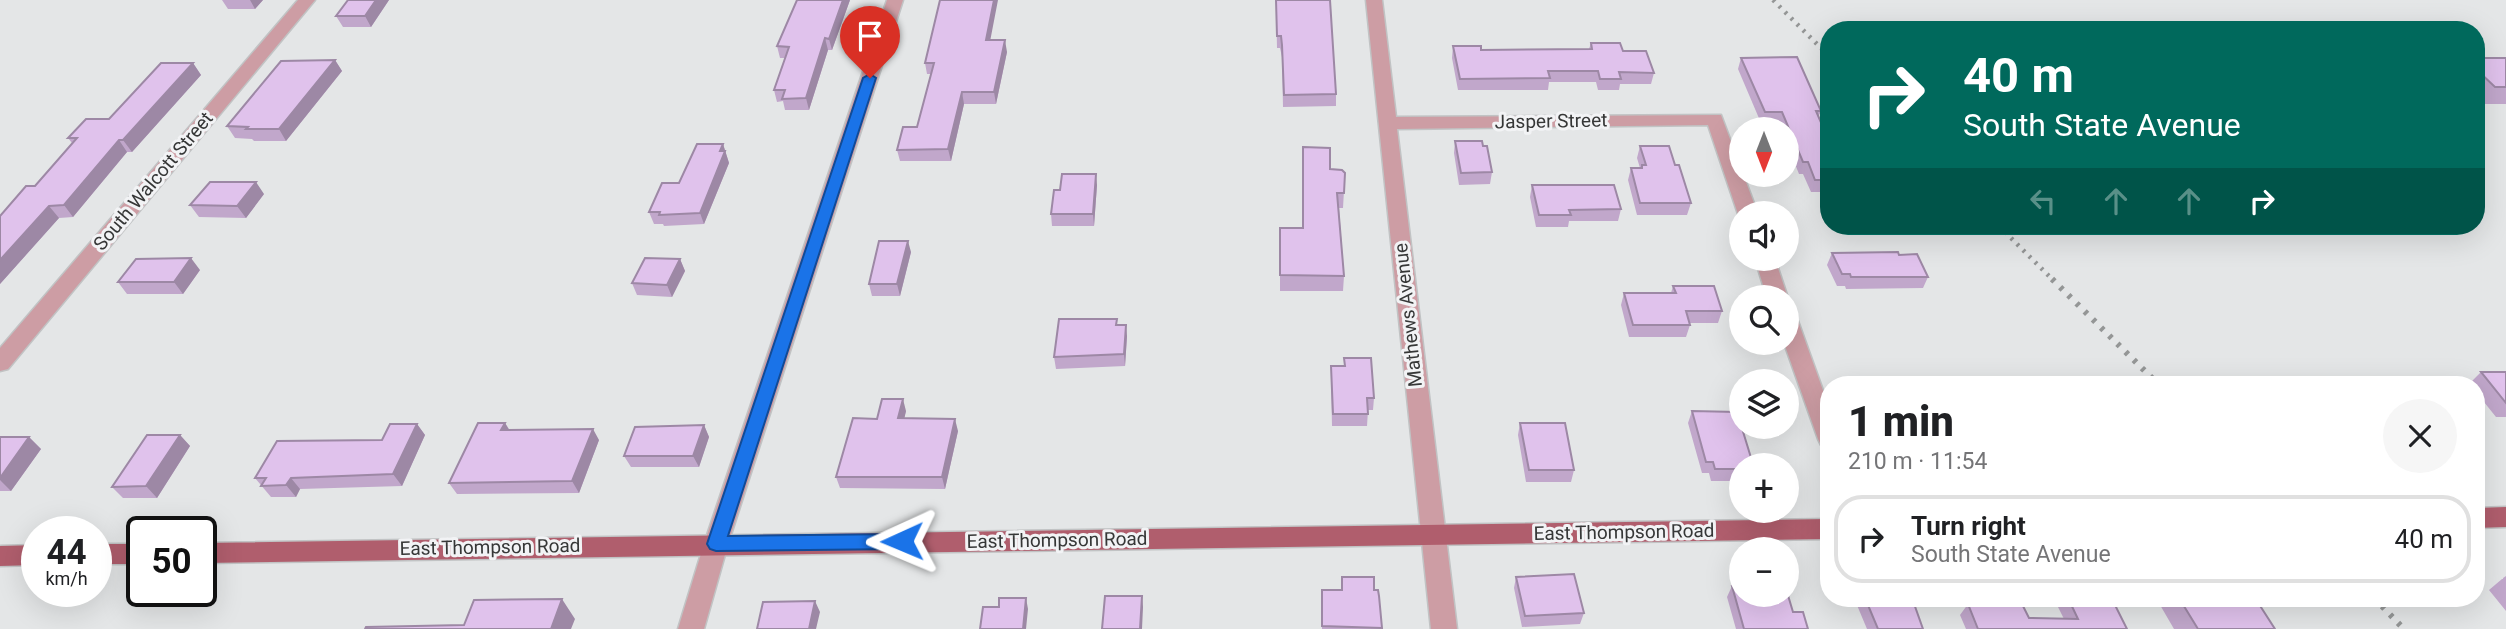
<!DOCTYPE html>
<meta charset="utf-8">
<style>
:root{--surface:#fff;--page:#f6f6f6;--text:#202124;--muted:#757577;--line:#e0e0e0}
body{margin:0;font-family:Roboto,sans-serif;background:var(--page);color:var(--text);height:100vh;display:flex;flex-direction:column;font-size:26px;white-space:nowrap}
*{box-sizing:border-box;margin:0}
p{font-size:23px;color:var(--muted)}
.icon{flex:none;width:38px;height:38px;fill:none;stroke:currentColor;stroke-width:2;stroke-linecap:round;stroke-linejoin:round}
.map{position:relative;flex:1;overflow:hidden}
.panel{position:absolute;left:1820px;top:376px;width:665px;height:231px;display:flex;flex-direction:column;background:var(--surface);border-radius:28px;box-shadow:0 7px 28px #0002}
.panel>*{flex:none}
.hud{position:absolute;left:1820px;top:21px;width:665px;height:214px;border-radius:28px;box-shadow:0 7px 28px #0002;background:#00695c;color:#fff;overflow:hidden}
.needle{width:46px;rotate:180deg}
.controls{position:absolute;left:1729px;top:117px;display:grid;gap:14px}
.controls a{display:grid;place-items:center;width:70px;height:70px;border-radius:50%;background:var(--surface);box-shadow:0 7px 28px #0002;font-size:35px}
.speed{position:absolute;left:21px;top:516px;display:flex;gap:14px;font-size:35px;font-weight:700;text-align:center}
.speed>*{display:grid;place-content:center;width:91px;height:91px;border-radius:50%;background:var(--surface);box-shadow:0 7px 28px #0002;line-height:1}
.speed small{font-size:18px;font-weight:400}
.speed .limit{border:4px solid #111;border-radius:10px;background:#fff;color:#111}
.pin{position:absolute;display:grid;place-items:center;width:60px;height:60px;color:#fff;margin:-72px -30px;border-radius:50% 50% 50% 0;rotate:-45deg;box-shadow:0 0 7px #0007}
.pin .icon{rotate:45deg}
.me{position:absolute;width:77px;margin:-38px;rotate:269deg;stroke-linejoin:round;filter:drop-shadow(0 0 5px #0008)}
.turn{display:flex;align-items:center;gap:24px;height:147px;padding:0 28px;font-size:32px}
.turn .icon{width:91px;height:91px;stroke-width:2.5}
.turn b{display:block;font-size:49px;line-height:60px}
.lanes{display:flex;align-items:center;height:66px;padding:0 28px;background:#0003;justify-content:center;gap:35px;direction:ltr}
.lanes .off{opacity:.35}
.round{display:grid;place-items:center;flex:none;width:74px;height:74px;border-radius:37px;background:var(--page)}
.overview{display:flex;align-items:center;justify-content:space-between;height:119px;padding:0 28px}
h1{font-size:42px;font-weight:800;line-height:52px}
ul{padding:0;list-style:none}
li{display:flex;align-items:center;gap:21px;height:88px;margin:0 14px 10px;padding:0 14px;border:4px solid var(--line);border-radius:28px}
li div{flex:1}
li b{display:block;font-size:26px}
li em{font-style:normal}
.map>svg:first-child{display:block}
.lines{fill:none;stroke-linecap:round;stroke-linejoin:round}
.minor-casing{stroke:#c1c3c4;stroke-width:3}
.major-casing{stroke:#c1c3c4;stroke-width:3}
.minor{fill:#cd9da4;fill-rule:evenodd}
.major{fill:#b05e6d;fill-rule:evenodd}
.rail-far1{stroke:#949696;stroke-width:4.5;stroke-dasharray:2.5 6;stroke-linecap:butt}
.rail{stroke:#949696;stroke-width:6;stroke-dasharray:3.5 8;stroke-linecap:butt}
.wall{fill:#c1a7cb}
.shaded-wall{fill:#9d88a5}
.building{fill:#e0c2ec;stroke:#9d88a5;stroke-width:2}
.route{fill:#1a73e8;stroke:#114b97;stroke-width:2}
.labels{text-anchor:middle;dominant-baseline:central;stroke-width:6;stroke-linejoin:round;paint-order:stroke}
.street-label{font-size:19px;fill:#363737;stroke:#f2f3f5}
</style>
<div class="map">
<svg width="2506" height="629" viewBox="0 0 2506 629">
<rect width="100%" height="100%" fill="#e4e6e7"/>
<g class="lines">
<defs>
<path id="minor" d="M298,0H315L8,369L0,371V348Z
M887,0H903L728,544L704,629H678L704,544Z
M1366,0H1382L1396,117L1721,115L1758,214H1741V219L1738,214L1708,125L1397,129L1457,629H1431Z
M1755,259H1775L1788,298L1787,301V298H1767Z
M1787,313L1794,316L1798,321L1829,407V448L1821,445L1818,439L1784,343H1787Z"/>
<path id="major" d="M2506,507V527L2476,528V508Z
M1829,519V539L201,563V543Z
M96,544H142V564H96Z
M37,545V565L0,566V546Z"/>
</defs>
<use href="#minor" class="minor-casing"/>
<use href="#major" class="major-casing"/>
<use href="#minor" class="minor"/>
<use href="#major" class="major"/>
<path class="rail-far1" d="M1773,0L1829,56
M1999,226L2054,281"/>
<path class="rail" d="M2052,279L2159,385
M2374,598L2404,629"/>
</g>
<path class="wall" d="M222,0H263L255,9H228Z
M348,0H389L371,27H343L336,16Z
M850,0L832,50H828L809,110H785L783,101L777,102L774,90L785,58H780L777,46Z
M1276,0L1336,94V106L1283,107L1282,57L1280,48H1277Z
M990,40L1007,52L996,104H964L951,161H900L897,150L917,127L931,74H927L925,63Z
M1591,43L1623,51L1654,73L1651,84H1620L1619,90H1598L1596,82H1549L1548,90H1458L1452,58L1453,46L1481,50L1589,49Z
M1741,58L1821,111L1818,117L1829,141V192H1811L1803,174H1799L1787,144V130H1781L1778,123H1761L1738,69Z
M2476,58H2506V104H2482L2476,98Z
M335,60L342,71L286,141H254L252,139L235,138L227,126Z
M193,63L201,75L132,152H127L73,217L59,218L0,284V216L35,186L72,143L68,138L109,119Z
M1455,141L1483,146L1492,172L1490,184L1459,185L1454,153Z
M723,144L729,163L704,224L664,226L663,224H654L649,212L679,183Z
M1640,146L1675,165L1691,203L1687,215H1637L1628,180L1631,168H1640L1637,158Z
M1303,147L1330,169L1345,173L1343,208H1339L1344,276L1343,291H1280V228H1303Z
M1097,185L1094,226H1052L1051,214L1060,190Z
M1532,185L1621,209L1618,221H1569L1568,227H1536L1530,197Z
M264,194L246,218L199,217L190,205Z
M911,252L900,296H872L869,284Z
M1832,253L1899,255L1928,277L1923,288L1846,289L1845,286H1837L1827,265Z
M680,259L685,271L672,297L637,295L632,283Z
M200,270L183,294H127L118,282Z
M1673,286L1722,311L1718,323H1689L1690,325L1686,337H1629L1621,305L1624,293H1671Z
M1127,336L1125,366L1056,369L1054,357Z
M1344,358L1374,398L1373,410H1368L1367,426H1332L1331,378V366H1344Z
M2481,372H2506V417H2496L2476,392V385L2469,384Z
M906,411L904,418L958,431L945,489L840,488L836,477L877,419Z
M1692,411L1752,461L1750,466H1741V481H1711L1709,473H1702L1688,423Z
M505,423L509,429L599,440L579,493L457,494L449,483Z
M1520,423L1574,470L1571,482H1526L1518,435Z
M417,424L425,435L402,486L300,489L296,497H271L255,478L382,440Z
M704,425L709,437L699,467H631L624,456Z
M180,435L190,446L157,498H123L112,487Z
M0,437H29L41,449L11,491H0Z
M2506,576V611L2489,590L2502,579H2503V578Z
M1342,577L1374,590L1379,596L1381,629H1322V590H1341Z
M1516,577L1584,613L1580,624L1522,627L1514,588Z
M1732,586L1793,612L1808,629H1736L1727,597Z
M1854,598H1912L1923,629H1867Z
M2060,598H2100L2104,606L2127,629H1966L1960,615L1968,604L2029,618L2064,619L2056,603Z
M2156,598H2234L2237,602L2275,629H2174Z"/>
<path class="shaded-wall" d="M250,0H263L255,9Z
M376,0H389L371,27L365,16Z
M843,0H850L832,50L829,39Z
M994,0H998L988,52L986,40Z
M825,38L828,50L809,110L806,98Z
M1005,40L1007,52L996,104L994,92Z
M335,60L342,71L286,141L279,129Z
M193,63L201,75L132,152L123,140Z
M962,92L964,104L951,161L948,149Z
M119,140L127,152L73,217L64,205Z
M723,144L729,163L704,224L700,213Z
M1096,174L1097,185L1094,226L1093,214Z
M256,182L264,194L246,218L237,206Z
M49,206L59,218L0,284V260Z
M908,241L911,252L900,296L897,284Z
M191,258L200,270L183,294L174,282Z
M680,259L685,271L672,297L667,285Z
M1126,325L1127,336L1125,366L1124,354Z
M903,399L906,411L902,429L898,418Z
M955,419L958,431L945,489L942,477Z
M505,423L512,435L501,430Z
M417,424L425,435L402,486L393,474Z
M704,425L709,437L699,467L693,456Z
M593,429L599,440L579,493L572,481Z
M180,435L190,446L157,498L146,486Z
M29,437L41,449L11,491L0,480V478Z
M291,478L300,489L296,497L286,485Z
M1142,596L1143,607L1142,629H1140Z
M1026,598L1028,609L1026,629H1023Z
M562,599L575,619L571,629H551Z
M815,601L820,612L816,629H809Z"/>
<path class="building" d="M348,0H376L365,16H336Z
M797,0H843L829,39L825,38L806,98L782,99L785,90H774L789,47L777,46Z
M940,0H994L986,40H1005L994,92H962L948,149L897,150L903,127H917L934,63H925Z
M1276,0H1330L1336,94L1284,95L1282,45L1281,36H1277Z
M1591,43H1620L1623,51H1646L1654,73L1619,72L1621,79H1600L1598,71H1548L1550,78L1460,79L1453,46H1481V50L1592,49Z
M1797,57L1821,111H1816L1829,141V180H1815L1808,162H1803L1782,112H1765L1741,58Z
M2476,58H2506V87H2495L2476,69Z
M335,60L279,129H246L248,127L227,126L281,61Z
M161,63H193L123,140H119L64,205L49,206L0,260V216L26,186H35L77,138H68L86,119H109Z
M1455,141H1482L1483,146H1487L1492,172L1461,173Z
M697,144H723L720,151H725L700,213L659,215L660,212H649L662,183H679Z
M1640,146H1669L1675,165H1679L1691,203H1640L1631,168H1642V165H1646Z
M1303,147L1330,148V169L1342,170L1345,173L1344,193H1337L1344,276L1280,275V228H1303Z
M1062,174H1096L1093,214H1051L1054,190H1060Z
M210,182H256L237,206L190,205Z
M1532,185H1614L1621,209L1569,210L1571,215H1539Z
M879,241H908L897,284H869Z
M1898,252L1899,255L1917,254L1928,277H1851L1850,274H1842L1832,253Z
M191,258L174,282H118L136,259Z
M645,258L680,259L667,285L632,283Z
M1673,286H1714L1722,311H1686L1690,325H1633L1624,293H1676Z
M1059,319H1117L1116,325H1126L1124,354L1054,357Z
M1344,358H1371L1374,398H1367L1368,414H1333L1331,366H1345Z
M2481,372H2506V403Z
M1872,379H1923L1926,385H1875Z
M882,399H903L898,418L955,419L942,477H836L853,418L877,419Z
M1692,411L1737,412L1752,461H1746L1748,466H1741V469H1715L1713,462H1706Z
M478,423H505L501,430L593,429L572,481L449,483Z
M1520,423H1565L1574,470H1529Z
M390,424H417L393,474L291,478L286,485L261,486L266,478H255L277,441L382,440Z
M704,425L693,456H624L635,427Z
M147,435H180L146,486L112,487Z
M0,437H29L0,478Z
M1574,574L1584,613L1525,616L1516,577Z
M1342,577H1374V590H1378L1379,596L1382,628L1322,626V590H1342Z
M1732,586H1741V595H1787V592L1793,612H1803L1808,629H1744Z
M1105,596H1142L1140,629H1102Z
M999,598H1026L1023,629H980L983,607H999Z
M1865,598H1912L1923,629H1878Z
M2068,598H2100L2104,606L2115,605L2127,629H1978L1968,604H2022L2029,618L2078,619Z
M2179,598H2234L2237,602L2257,601L2275,629H2198Z
M562,599L551,629H365L366,627L464,625L474,600Z
M815,601L809,629H757L763,602Z"/>
<path class="route" d="M870,74L876,78L728,536L902,534L908,536L911,541L908,547L902,549L716,551L710,549L707,544L863,78Z"/>
<g class="labels">
<g class="street-label">
<text transform="translate(1551 121) rotate(-1)">Jasper Street</text>
<text transform="translate(153 181) rotate(-50)">South Walcott Street</text>
<text transform="translate(1408 315) rotate(-96)">Mathews Avenue</text>
<text transform="translate(1624 532) rotate(-1)">East Thompson Road</text>
<text transform="translate(1057 540) rotate(-1)">East Thompson Road</text>
<text transform="translate(490 547) rotate(-1)">East Thompson Road</text>
</g>
</g>
</svg>
<div class="controls">
<a><svg class="needle" viewBox="-14 -14 28 28"><path d="M0-13l5 13h-10z" fill="#e53935"/><path d="M0 13l5-13h-10z" fill="#757577"/></svg></a>
<a><svg class="icon" aria-label="sound" viewBox="0 0 24 24"><path d="M4 9h4l5-4v14l-5-4H4zM17 9q2 3 0 6"/></svg></a>
<a><svg class="icon" aria-label="search" viewBox="0 0 24 24"><circle cx="10" cy="10" r="6"/><path d="M15 15l6 6"/></svg></a>
<a><svg class="icon" aria-label="layers" viewBox="0 0 24 24"><path d="M12 4l9 5-9 5-9-5zM3 14l9 5 9-5"/></svg></a>
<a>+</a>
<a>−</a>
</div>
<div class="speed"><div>44<small>km/h</small></div><div class="limit">50</div></div>
<div class="pin" style="left:870px;top:78px;background:#d93025"><svg class="icon" aria-label="arrive" viewBox="0 0 24 24"><path d="M6 21V4h12l-3 4 3 4H6"/></svg></div>
<svg class="me" style="left:902px;top:541px" viewBox="-20 -20 40 40"><path d="M0-17L14 15 0 8-14 15z" fill="#1a73e8" stroke="#fff" stroke-width="4"/></svg>
<div class="hud">
<div class="turn"><svg class="icon" aria-label="right" viewBox="0 0 24 24"><path d="M7 20v-9h11M14 6l5 5-5 5"/></svg><div><b>40 m</b>South State Avenue</div></div>
<div class="lanes"><svg class="icon off" aria-label="left" viewBox="0 0 24 24"><path d="M17 20v-9H6M10 6l-5 5 5 5"/></svg><svg class="icon off" aria-label="ahead" viewBox="0 0 24 24"><path d="M12 20V5M6 11l6-6 6 6"/></svg><svg class="icon off" aria-label="ahead" viewBox="0 0 24 24"><path d="M12 20V5M6 11l6-6 6 6"/></svg><svg class="icon" aria-label="right" viewBox="0 0 24 24"><path d="M7 20v-9h11M14 6l5 5-5 5"/></svg></div>
</div>
<section class="panel">
<div class="overview"><div><h1>1 min</h1><p>210 m · 11:54</p></div><a class="round"><svg class="icon" aria-label="close" viewBox="0 0 24 24"><path d="M6 6l12 12M18 6L6 18"/></svg></a></div>
<ul>
<li><svg class="icon" aria-label="right" viewBox="0 0 24 24"><path d="M7 20v-9h11M14 6l5 5-5 5"/></svg><div><b>Turn right</b><p>South State Avenue</p></div><em>40 m</em></li>
</ul>
</section>
</div>
